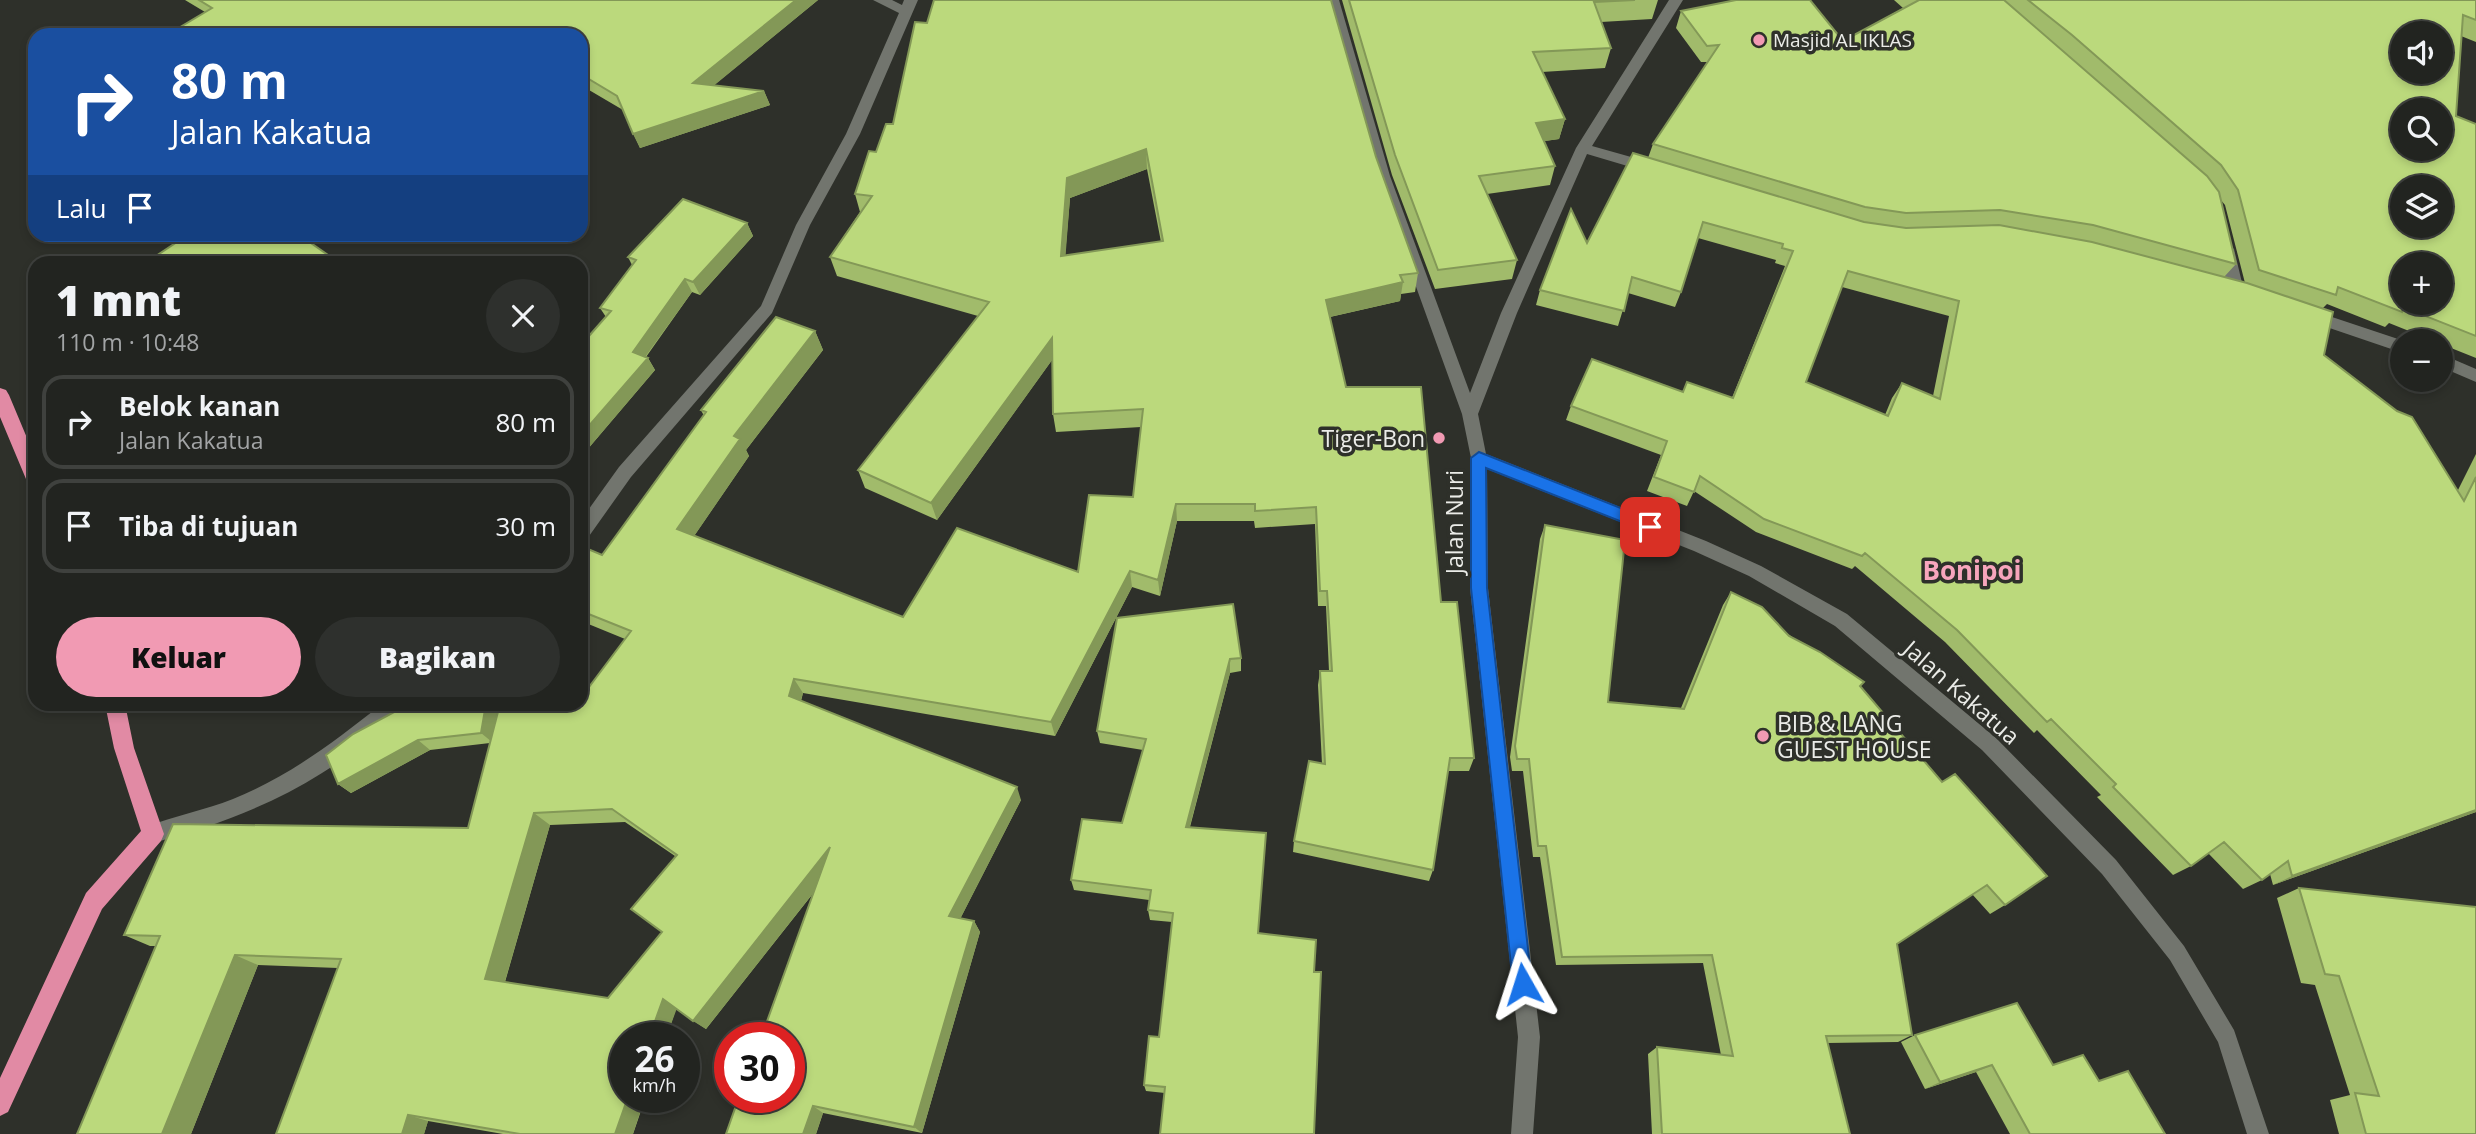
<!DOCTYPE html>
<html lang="id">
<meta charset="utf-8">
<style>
:root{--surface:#222420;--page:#2e302d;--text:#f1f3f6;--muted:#a2a4a5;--line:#3f413e;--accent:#f19ab3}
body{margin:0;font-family:"Open Sans",sans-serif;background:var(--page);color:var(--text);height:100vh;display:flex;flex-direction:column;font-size:26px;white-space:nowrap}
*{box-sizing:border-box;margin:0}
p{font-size:23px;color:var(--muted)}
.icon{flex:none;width:38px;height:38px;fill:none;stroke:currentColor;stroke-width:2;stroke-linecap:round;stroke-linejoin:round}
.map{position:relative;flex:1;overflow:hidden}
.details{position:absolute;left:28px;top:256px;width:560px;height:455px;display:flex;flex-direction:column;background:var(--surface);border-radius:21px;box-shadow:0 4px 10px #0003,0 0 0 2px var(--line)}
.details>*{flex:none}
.hud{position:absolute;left:28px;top:28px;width:560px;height:214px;border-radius:21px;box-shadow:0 4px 10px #0003,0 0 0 2px var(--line);background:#1a4fa0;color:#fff;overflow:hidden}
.controls{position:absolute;left:2390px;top:21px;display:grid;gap:14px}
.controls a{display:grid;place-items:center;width:63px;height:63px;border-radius:50%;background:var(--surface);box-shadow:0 4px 10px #0003,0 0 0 2px var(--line);font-size:35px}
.speed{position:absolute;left:609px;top:1022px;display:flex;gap:14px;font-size:35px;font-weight:700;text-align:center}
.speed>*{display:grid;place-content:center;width:91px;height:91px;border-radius:50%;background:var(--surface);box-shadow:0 4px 10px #0003,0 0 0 2px var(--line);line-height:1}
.speed small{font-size:18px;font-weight:400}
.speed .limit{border:10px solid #d22;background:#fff;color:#111}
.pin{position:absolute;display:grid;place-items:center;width:60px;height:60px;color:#fff;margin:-30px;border-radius:14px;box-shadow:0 4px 10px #0006}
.me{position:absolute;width:77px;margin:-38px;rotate:354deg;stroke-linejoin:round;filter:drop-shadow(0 0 5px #0008)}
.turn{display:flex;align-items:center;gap:24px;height:147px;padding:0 28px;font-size:32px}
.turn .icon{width:91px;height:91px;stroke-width:2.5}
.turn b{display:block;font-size:49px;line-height:60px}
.then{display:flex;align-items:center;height:66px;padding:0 28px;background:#0003;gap:14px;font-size:26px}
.round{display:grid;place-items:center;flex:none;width:74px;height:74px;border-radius:37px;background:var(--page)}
.headline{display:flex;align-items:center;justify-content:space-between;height:119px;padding:0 28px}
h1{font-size:42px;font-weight:800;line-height:52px}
.action{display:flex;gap:14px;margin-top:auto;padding:14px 28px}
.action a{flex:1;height:80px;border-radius:42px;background:var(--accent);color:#111;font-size:28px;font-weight:800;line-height:80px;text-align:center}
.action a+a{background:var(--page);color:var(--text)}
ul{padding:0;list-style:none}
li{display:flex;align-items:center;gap:21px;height:94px;margin:0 14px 10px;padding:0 14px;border:4px solid var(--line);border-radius:21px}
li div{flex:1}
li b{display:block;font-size:26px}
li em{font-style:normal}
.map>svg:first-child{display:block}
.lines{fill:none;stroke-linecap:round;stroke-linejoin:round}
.minor{fill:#72756e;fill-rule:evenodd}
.trunk{fill:#e18aa4;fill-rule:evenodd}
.wall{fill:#a1bb6b;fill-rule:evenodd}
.shaded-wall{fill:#839857}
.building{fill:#bbd97c;stroke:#839857;stroke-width:2;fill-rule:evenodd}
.route{fill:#1a73e8;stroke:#114b97;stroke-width:2}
.poi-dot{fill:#f19ab3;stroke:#2e302a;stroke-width:2.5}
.labels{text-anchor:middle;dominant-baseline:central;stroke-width:7;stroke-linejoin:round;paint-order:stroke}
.far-poi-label{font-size:19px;fill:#ebece8;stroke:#2e302a;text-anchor:start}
.poi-label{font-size:23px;fill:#ebece8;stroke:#2e302a;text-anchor:end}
.street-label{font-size:23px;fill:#ebece8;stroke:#2e302a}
.quarter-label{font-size:26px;font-weight:bold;fill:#f7a5bc;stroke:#2e302a}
</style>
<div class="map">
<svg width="2476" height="1134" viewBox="0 0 2476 1134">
<rect width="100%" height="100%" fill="#2e302a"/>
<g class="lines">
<path class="minor" d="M873,0H892L902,5L904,0H918L860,134L810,225L772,313L631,477L587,539L581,541V520L619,467L761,306L796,225L846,134L899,13Z
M1325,0H1339L1390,176L1470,393L1501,313L1576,148L1669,0H1683L1592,146L1656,164L1658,168L1651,173L1587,154L1517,313L1478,414L1486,454L1706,541L1761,566L1847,614L1996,738L2116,860L2184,946L2234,1030L2269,1134H2247L2218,1042L2170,960L2102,874L1982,750L1835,626L1749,576L1694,551L1487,469L1488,588L1540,1037L1533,1134H1511L1518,1037L1470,588L1471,458L1462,414L1376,176Z
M2226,243L2234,249L2243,287L2254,291L2257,295L2254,299C2224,307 2223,270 2218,249Z
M2308,309L2404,341L2403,353L2303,319L2300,315Z
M2441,354L2476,369V382L2441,367Z
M382,704H405L403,710C376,731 351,755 322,773C270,806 212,827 153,843L146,841L143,834L146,827C174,816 205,810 233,799C290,776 335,741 382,704Z"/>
<path class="trunk" d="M0,388L6,390L9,395L35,457V487L28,484L26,479L0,417Z
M105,704H125L134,748L164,834L161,841L102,909L8,1112L0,1116V1078L86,893L141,831L114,748Z"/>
</g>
<path class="wall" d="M185,0H818L714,85L764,91L770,105L640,148L623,110L589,90L205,12Z
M1342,0H1658L1652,19L1601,22L1611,48L1605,68L1542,72L1565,119L1559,139L1544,141L1555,166L1550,185L1487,194L1517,260L1512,279L1435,289L1392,175Z
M1894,0H2476V42L2461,36L2456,116L2476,124V358L2441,344V341H2434L2389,323L2385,327L2327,304L2323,308L2324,355L2458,490L2476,454V812L2273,885L2270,874L2262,880L2243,889L2208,853L2191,866L2173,875L2097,797L2101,795L2037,730L2034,733L1945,642L1855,566L1852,569L1756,532L1694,491L1687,506L1647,491L1661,455L1566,420L1571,406L1683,392L1687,382L1732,398L1785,266L1775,263L1776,260L1698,238L1681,292L1675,307L1628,293L1618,326L1536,305L1540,290L1587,243L1648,158L1653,144L1708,62H1701L1676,28L1681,11L1843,41L1903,8ZM2220,199L2225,205L2245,283L2224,277L2236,264ZM1842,287L1949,316L1933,396L1902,383L1892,398L1885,415L1806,382Z
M886,124L1376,157L1418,273L1415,292L1401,294L1400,301L1330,317L1346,387L1441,602L1474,758L1469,771H1448L1433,870L1429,881L1293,852L1294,841L1322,764L1318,685L1320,671H1329L1326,606H1318L1315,524L1255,528L1254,521H1177L1160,596L1132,587L1055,736L803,693L801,701L1021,800L960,919L974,921L980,932L922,1133L823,1113L816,1134H726L815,891L706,1029L676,1009L633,1134H503L428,1121L424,1134H276L338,968L258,965L191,1134H77L156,946H150L124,935L468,828L490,743L430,750L351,793L338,784L326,755L498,705L496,718L583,695L625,639L581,621V546L602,555L704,416L701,410L815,331L823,350L746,450L749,456L694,536L903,617L1078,572L1133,497L1141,427L1056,432L1053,414L1052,360L937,520L865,488L858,470L978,316L837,276L830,257L860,212L855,194L876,152ZM1147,169L1161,242L1065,256L1070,198ZM625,822L675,856L662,932L608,998L505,982L550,825Z
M747,223L753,236L700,295L692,292L646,357L648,358L655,370L581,457V345L606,317L600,308L632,265L628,257Z
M1545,525L1608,702L1681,708L1723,605L1731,592L1860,687L2005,905L1990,914L1972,894L1897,944L1912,1035L1898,1042L1827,1043L1850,1134H1652L1648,1054L1657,1047L1721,1055L1703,963L1556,965L1540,857H1533L1523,771H1512L1510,757L1540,539Z
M1117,618L1241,658V671L1230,673L1190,827L1165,1093L1146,1091L1144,1085L1159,1037L1172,922L1150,920L1148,910L1149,900L1074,890L1071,880L1122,823L1143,750L1100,743L1097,731Z
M2299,888L2476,1134H2339L2330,1100L2350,1095L2315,985L2301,983L2277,898Z
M1915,1035L2053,1065L2099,1081L2165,1134H2010L1976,1072L1925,1089L1901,1042Z"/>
<path class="shaded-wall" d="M796,0H818L700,97L693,83Z
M582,75L589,90L581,96V76Z
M764,91L770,105L640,148L633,134Z
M1565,119L1559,139L1532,143L1536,123Z
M1146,149L1147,169L1070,198L1064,276L1061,256L1067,178Z
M747,223L753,236L700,295L693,282Z
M685,279L692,292L640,364L633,352Z
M1403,282L1400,301L1325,318L1326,300Z
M815,331L823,350L746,450L749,456L688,545L677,529L734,436Z
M1052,338L1055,356L937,520L931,503Z
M648,358L655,370L581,457V435Z
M1176,504L1177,521L1160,596L1158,580Z
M1130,571L1132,587L1055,736L1051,722Z
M1230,659V673L1187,837L1186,827Z
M794,679L803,693L798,710L789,696Z
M486,704H497L498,705L492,742L481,733Z
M418,740L430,750L351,793L338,784Z
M1017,787L1021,800L956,927L949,916Z
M2476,810V812L2273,885L2292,876Z
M534,813L550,825L503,988L485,979Z
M830,847L840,859L706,1029L693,1021Z
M974,921L980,932L922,1133L914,1127Z
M235,955L258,965L191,1134H162Z
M663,999L677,1008L666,1038H649Z
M1992,1065L1976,1072L1925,1089L1940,1082Z
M628,1097H645L633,1134H615Z
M813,1106L823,1113L816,1134H803Z
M408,1115L428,1121L424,1134H402Z"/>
<path class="building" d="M199,0H796L693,83L764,91L633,134L617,96L582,75L581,76V35H167L212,8Z
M934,0H1331L1376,157L1418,273L1400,275L1403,282L1326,300L1346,387H1421L1441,602H1457L1474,758H1450L1433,870L1294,841L1309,761L1325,764L1320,671H1332L1327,591H1320L1316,507L1255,511V504H1176L1158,580L1130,571L1051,722L794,679L789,696L1017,787L949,916L974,921L914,1127L813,1106L803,1134H726L739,1097H789V1038H761L830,847L693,1021L663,999L649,1038H625V1097H628L615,1134H520L408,1115L402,1134H276L341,959L235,955L162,1134H77L160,936L124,935L173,824L468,828L500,704H581V695H583L631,631L581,611V546L602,555L706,412L701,410L776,317L815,331L734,436L740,439L677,529L903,617L957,528L1078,572L1089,495L1133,497L1143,409L1053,414L1052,338L931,503L858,470L989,302L830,257L872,196L855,194L869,151L876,152L886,124H893L915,22L927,23ZM1146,149L1163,241L1061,256L1067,178ZM612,809L677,855L631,909L662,932L608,998L485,979L534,813Z
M1349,0H1635L1594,2L1611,48L1533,52L1565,119L1536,123L1555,166L1479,176L1517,260L1438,270L1395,155Z
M1736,0H1810L1843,41L1919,0H2004L2207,176L2219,192L2236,264L2093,225L2000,210L1906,213L1865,207L1653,144L1719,45L1707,46L1681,11Z
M2028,0H2476V20L2463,15L2456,116L2476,124V336L2403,307L2402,312L2338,287L2336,295L2259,270L2238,190L2221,165L2072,35ZM2403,33H2441V72H2403ZM2403,110H2441V149H2403ZM2403,187H2441V226H2403ZM2403,264H2441V303H2403Z
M1633,153L1864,222L1906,228L1999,225L2092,242L2247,283L2333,312L2324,355L2397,411L2412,417L2464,501L2476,477V810L2292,876L2288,861L2262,880L2224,842L2191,866L2113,787L2116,784L2051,719L2047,722L1957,630L1865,553L1862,556L1764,519L1700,476L1694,492L1654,477L1667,441L1571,406L1592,359L1683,392L1687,382L1733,398L1793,251L1782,248L1783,244L1703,222L1681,292L1632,277L1624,311L1540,290L1571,209L1587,243ZM1848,271L1959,301L1940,399L1902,383L1888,416L1806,382Z
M683,199L747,223L693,282L685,279L633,352L648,358L581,435V345L611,311L600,308L636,260L628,257Z
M189,234H298L338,262L346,256L355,262H147Z
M1545,525L1625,540L1608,702L1684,709L1731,592L1762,607L1789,636L1820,652L1864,682L1860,686L1942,782L1955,774L2047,876L2005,905L1987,885L1897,944L1912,1035L1826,1036L1850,1134H1662L1657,1047L1733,1056L1712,955L1562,957L1546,846H1538L1529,759H1517L1515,746Z
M1233,604L1241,658L1230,659L1186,827L1266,833L1258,933L1316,940L1314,972H1321L1314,1134H1160L1165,1087L1144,1085L1149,1036L1159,1037L1173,913L1148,910L1151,890L1071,880L1082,819L1122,823L1146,739L1097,731L1117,618Z
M409,704H486L481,733L418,740L338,784L326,755L353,734Z
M2299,888L2476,907V1134H2366L2355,1093L2379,1096L2339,976L2325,974Z
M2017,1003L2053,1065L2083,1055L2099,1081L2128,1071L2165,1134H2030L1992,1065L1940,1082L1915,1035Z"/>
<path class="route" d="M1479,452L1656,522L1658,527L1650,533L1486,468L1487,588L1532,984L1530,991L1523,994L1516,991L1513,984L1471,588V458Z"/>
<g class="poi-dot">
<circle cx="1759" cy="40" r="7"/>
<circle cx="1439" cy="438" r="7"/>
<circle cx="1763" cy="736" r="7"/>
</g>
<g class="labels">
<g class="far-poi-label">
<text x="1773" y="40">Masjid AL IKLAS</text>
</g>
<g class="poi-label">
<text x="1425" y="438">Tiger-Bon</text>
<text x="1777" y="723" text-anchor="start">BIB &amp; LANG<tspan x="1777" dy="26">GUEST HOUSE</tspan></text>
</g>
<g class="street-label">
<text transform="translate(1454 522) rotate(-90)">Jalan Nuri</text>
<text transform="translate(1962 692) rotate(41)">Jalan Kakatua</text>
</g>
<g class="quarter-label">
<text x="1972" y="570">Bonipoi</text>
</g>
</g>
</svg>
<div class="controls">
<a><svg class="icon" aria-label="sound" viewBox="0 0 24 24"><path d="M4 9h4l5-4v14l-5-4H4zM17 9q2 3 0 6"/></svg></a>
<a><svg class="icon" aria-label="search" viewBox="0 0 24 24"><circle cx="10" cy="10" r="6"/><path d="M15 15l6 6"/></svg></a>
<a><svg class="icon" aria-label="layers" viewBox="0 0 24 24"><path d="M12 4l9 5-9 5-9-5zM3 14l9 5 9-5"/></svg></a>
<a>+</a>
<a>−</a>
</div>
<div class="speed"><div>26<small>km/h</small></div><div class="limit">30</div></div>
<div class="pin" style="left:1650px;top:527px;background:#d93025"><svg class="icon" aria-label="arrive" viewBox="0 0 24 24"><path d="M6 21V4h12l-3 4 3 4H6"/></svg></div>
<svg class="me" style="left:1523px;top:984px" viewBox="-20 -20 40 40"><path d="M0-17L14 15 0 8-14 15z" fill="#1a73e8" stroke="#fff" stroke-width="4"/></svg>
<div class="hud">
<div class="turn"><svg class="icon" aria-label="right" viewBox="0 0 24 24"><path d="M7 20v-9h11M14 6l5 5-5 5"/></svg><div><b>80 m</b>Jalan Kakatua</div></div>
<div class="then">Lalu<svg class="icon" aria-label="arrive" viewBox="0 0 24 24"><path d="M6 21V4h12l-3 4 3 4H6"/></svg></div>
</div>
<section class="details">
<div class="headline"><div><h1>1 mnt</h1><p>110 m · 10:48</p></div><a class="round"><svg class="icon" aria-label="close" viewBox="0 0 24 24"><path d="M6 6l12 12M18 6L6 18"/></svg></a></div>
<ul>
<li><svg class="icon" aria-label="right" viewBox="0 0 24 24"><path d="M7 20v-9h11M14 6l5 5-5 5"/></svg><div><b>Belok kanan</b><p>Jalan Kakatua</p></div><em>80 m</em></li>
<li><svg class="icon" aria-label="arrive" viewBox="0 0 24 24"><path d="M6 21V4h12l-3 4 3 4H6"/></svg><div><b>Tiba di tujuan</b></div><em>30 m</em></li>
</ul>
<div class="action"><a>Keluar</a><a>Bagikan</a></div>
</section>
</div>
